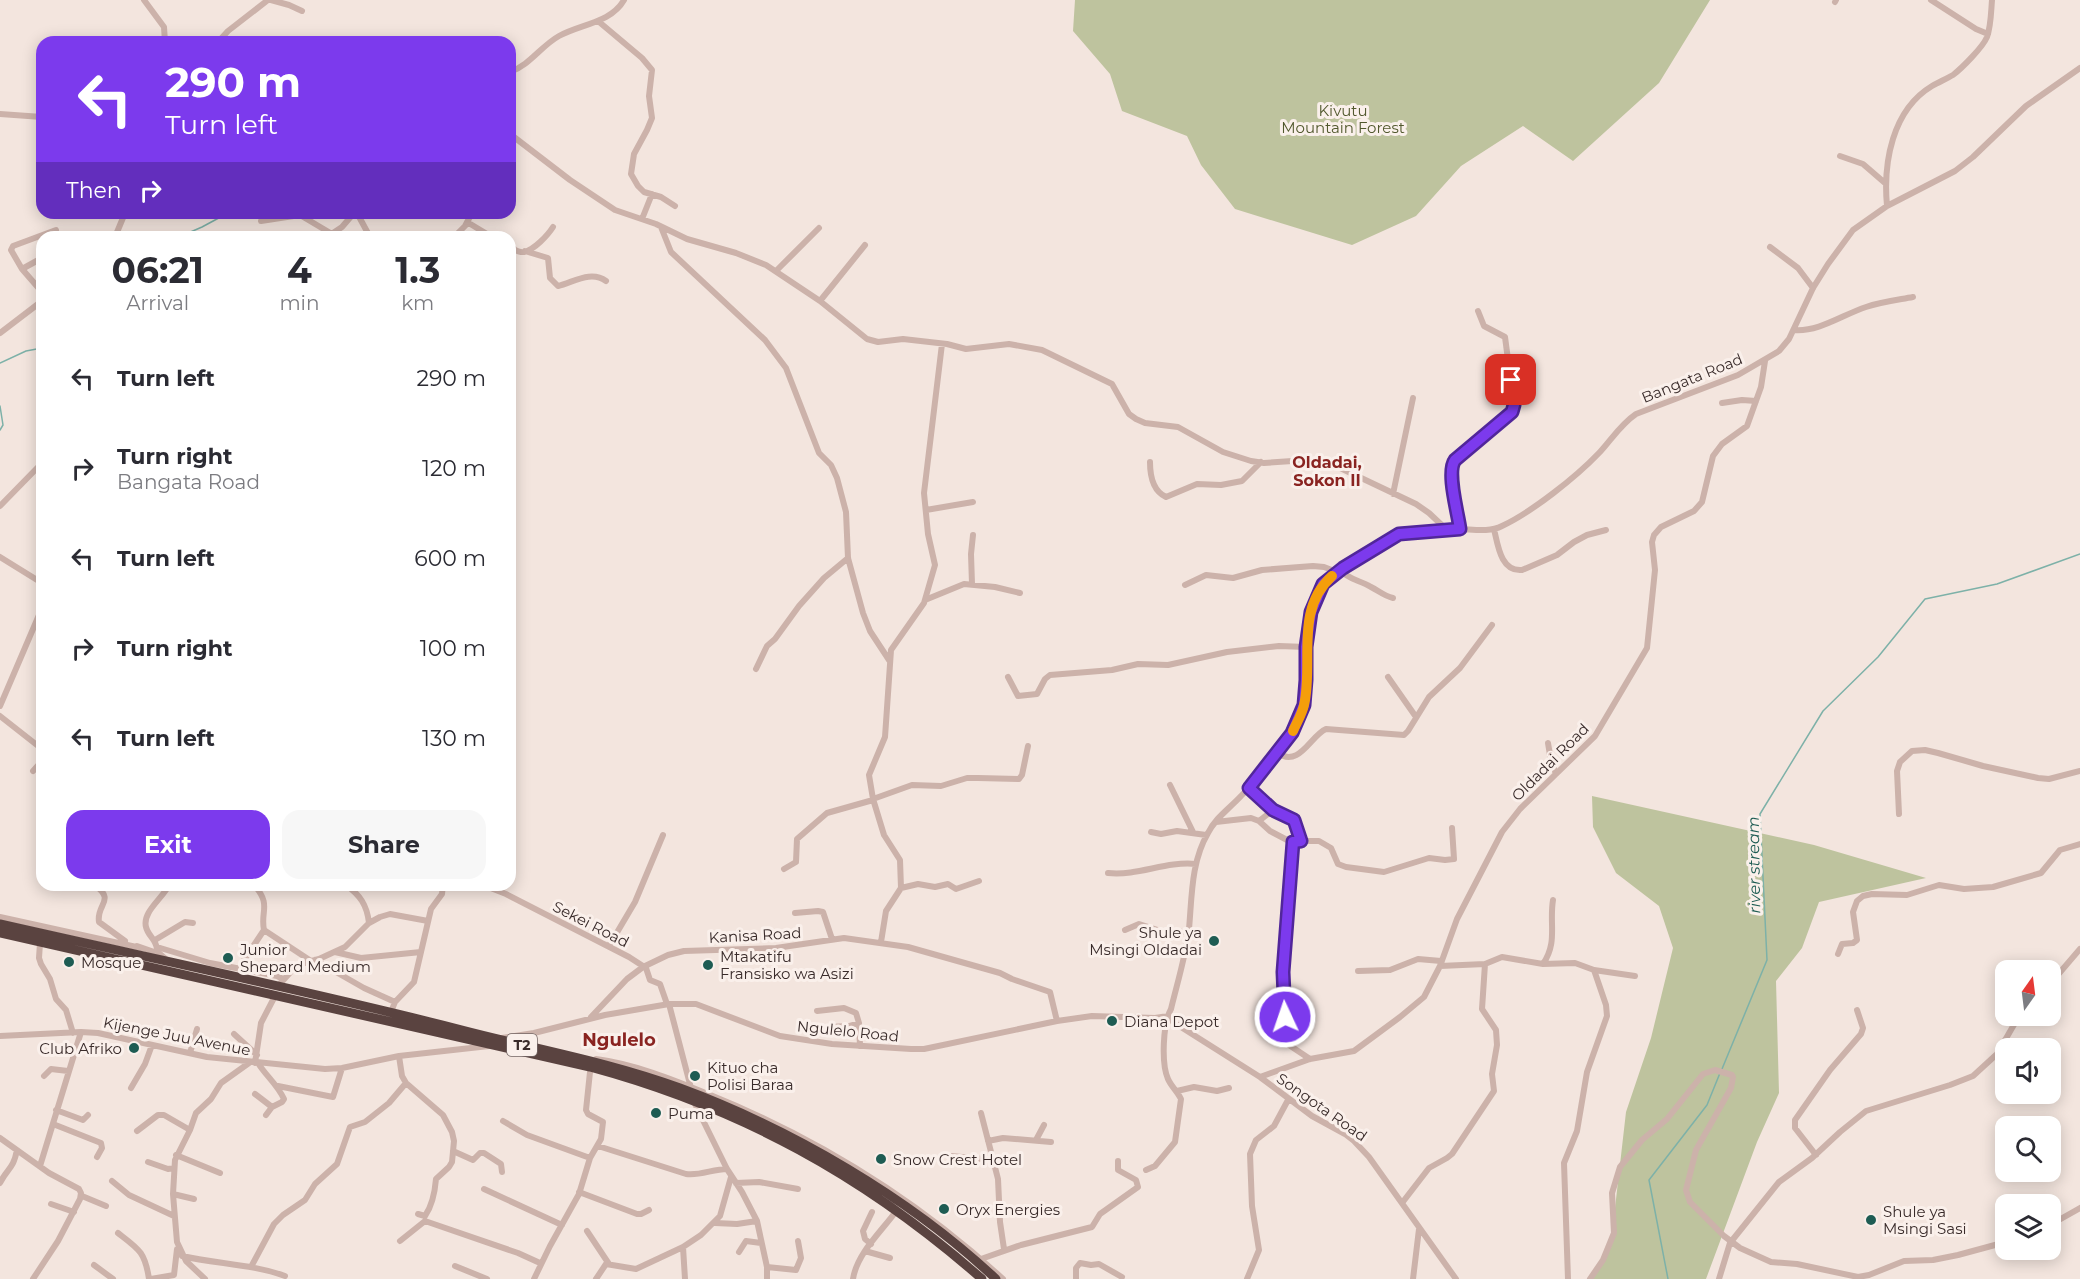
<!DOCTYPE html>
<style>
:root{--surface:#fff;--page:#f7f7f7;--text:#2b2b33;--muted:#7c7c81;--accent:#7c3aed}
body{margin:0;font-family:Montserrat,sans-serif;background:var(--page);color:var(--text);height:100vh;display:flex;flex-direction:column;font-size:22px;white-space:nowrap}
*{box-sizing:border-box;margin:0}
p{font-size:20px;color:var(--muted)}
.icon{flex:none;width:33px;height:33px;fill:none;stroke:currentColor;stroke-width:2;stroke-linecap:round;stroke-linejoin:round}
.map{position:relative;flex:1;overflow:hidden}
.side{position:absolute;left:36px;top:231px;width:480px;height:660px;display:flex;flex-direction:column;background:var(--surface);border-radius:18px;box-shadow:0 3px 15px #0003}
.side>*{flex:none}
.guide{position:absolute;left:36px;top:36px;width:480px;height:183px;border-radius:18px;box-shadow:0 3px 15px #0003;background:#7c3aed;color:#fff;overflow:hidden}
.needle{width:39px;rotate:14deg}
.fabs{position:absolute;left:1995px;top:960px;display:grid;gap:12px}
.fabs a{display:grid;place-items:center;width:66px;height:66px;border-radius:12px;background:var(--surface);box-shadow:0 3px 15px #0003;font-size:30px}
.pin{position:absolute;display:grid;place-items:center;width:51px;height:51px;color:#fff;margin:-26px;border-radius:12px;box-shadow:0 3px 9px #0006}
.me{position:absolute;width:66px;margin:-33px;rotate:357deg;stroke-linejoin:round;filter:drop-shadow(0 0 4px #0008)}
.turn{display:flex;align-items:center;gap:21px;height:126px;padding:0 30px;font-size:27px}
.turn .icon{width:78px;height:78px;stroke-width:2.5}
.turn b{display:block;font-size:42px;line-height:51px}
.then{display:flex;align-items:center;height:57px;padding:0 30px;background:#0003;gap:12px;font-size:22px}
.eta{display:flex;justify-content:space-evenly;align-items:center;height:102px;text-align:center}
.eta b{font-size:36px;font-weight:700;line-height:42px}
.primary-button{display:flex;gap:12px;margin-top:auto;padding:12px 30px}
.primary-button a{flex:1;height:69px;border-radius:18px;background:var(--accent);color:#fff;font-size:24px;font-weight:700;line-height:69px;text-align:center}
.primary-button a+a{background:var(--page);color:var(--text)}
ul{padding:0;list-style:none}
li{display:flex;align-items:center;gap:18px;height:90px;padding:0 30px}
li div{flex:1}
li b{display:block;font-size:22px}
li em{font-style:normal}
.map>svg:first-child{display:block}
.green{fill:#bec39e}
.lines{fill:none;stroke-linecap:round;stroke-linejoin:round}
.stream{stroke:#7db1a8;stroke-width:1.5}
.minor{stroke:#ccb2aa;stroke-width:6}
.highway{stroke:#5a4340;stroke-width:9}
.route-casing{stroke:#51269a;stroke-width:15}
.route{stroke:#7c3aed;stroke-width:10}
.slow{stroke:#f59e0b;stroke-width:10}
.poi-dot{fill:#1e5c53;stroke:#faf0eb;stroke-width:2}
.labels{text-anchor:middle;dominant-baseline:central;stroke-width:6;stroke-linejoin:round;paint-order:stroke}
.shield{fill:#faf0eb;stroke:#736664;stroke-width:1.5}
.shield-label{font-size:14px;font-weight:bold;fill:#392b2a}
.park-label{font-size:15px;fill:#51582d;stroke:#faf0eb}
.street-label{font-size:15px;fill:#392b2a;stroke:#faf0eb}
.poi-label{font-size:15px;fill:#392b2a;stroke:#faf0eb;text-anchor:start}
.neighbourhood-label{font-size:16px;font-weight:bold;fill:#8a2421;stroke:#faf0eb}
.water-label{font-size:16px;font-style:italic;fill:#1e5c53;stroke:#faf0eb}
.quarter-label{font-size:18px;font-weight:bold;fill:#8a2421;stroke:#faf0eb}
</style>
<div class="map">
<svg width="2080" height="1279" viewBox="0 0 2080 1279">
<rect width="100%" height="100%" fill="#f3e5de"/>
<path class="green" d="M1075,0H1710L1659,83L1573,161L1523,126L1461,166L1416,216L1352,245L1235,209L1201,165L1187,136L1122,111L1110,74L1073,31Z
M1592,796L1814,845L1926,878L1819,902L1802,948L1776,981L1779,1093L1757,1142L1706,1279H1590L1611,1243L1626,1112L1651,1038L1673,948L1659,906L1616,873L1593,827Z"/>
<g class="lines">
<path class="stream" d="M179,237L202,227L228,213
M0,363L26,351L42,348
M0,406L3,425L0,430
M1722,1069L1767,960L1760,814L1823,711L1878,657L1925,599L1997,584L2080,554
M1668,1279L1649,1180L1707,1105L1720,1073"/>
<path class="minor" d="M144,0L164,27L165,42
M271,0L289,5L302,11
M1931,0L1976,29L1988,34
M1835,2L1836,0
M598,21L642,58L652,70L649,96L652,118L647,130L634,154L631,174L638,186L644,192L661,197L675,206
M218,42L228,31L268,0
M510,72C530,65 541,46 559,36C580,24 611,23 624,0
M0,114L42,117
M510,134L570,180L615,210L656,224L687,239L736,253L766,265L820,301L867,339L878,342L903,339L947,344L966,349L1009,344L1042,350L1112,384L1129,414L1136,419L1145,423L1178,427L1223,452L1251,461L1264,463L1307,460L1336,466L1416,504L1429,513L1447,530
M1840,156L1863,164L1885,183
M1887,206C1883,163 1892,110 1932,86C1939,82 1946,79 1953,75C1962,68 1983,47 1987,37C1991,26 1991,12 1992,0
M357,213L370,237
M642,219L652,194
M261,221L300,215L332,234
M467,222L492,237
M661,227L671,252L765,340L786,368L819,453L831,465L837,478L846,512L848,558L863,613L870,631L889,660
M419,236L421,237
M115,237L125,213
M327,237L342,227L354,213
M454,237L465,226L472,213
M510,247C514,249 519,253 524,252C534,250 548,235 553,227
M1770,247L1798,268L1813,288
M525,251L548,258L550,278L558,286C574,282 591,270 606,281
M510,263L514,249
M22,269L42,258
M776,271L819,228
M42,292L22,269L11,250L13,246L56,230
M820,301L865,245
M1794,330C1819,332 1842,315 1866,307C1881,302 1897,300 1913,297
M0,333L42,301
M1722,403L1742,400L1756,401
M1150,462C1150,476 1153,491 1166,497L1197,484L1221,485L1242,481L1261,462
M1393,494L1413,398
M0,506L42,463
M926,510L973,502
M1460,529L1451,476L1452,462L1510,414L1514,405L1505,337L1484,326L1478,311
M1494,529C1498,546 1501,572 1522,570L1557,555L1574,542L1587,535L1606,530
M0,557L42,583
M1340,570C1349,580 1360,580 1371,587C1379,591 1384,596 1393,598
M972,584L971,554L973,535
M1185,585L1206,575L1233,578L1262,570L1313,566L1324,567L1337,572
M925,600L964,584L995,587L1020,593
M756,669L767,646L775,639L799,606L824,578L848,558
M1008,677L1018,696L1037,694L1045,679L1050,675L1112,670L1138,664L1168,665L1227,652L1279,646L1306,647
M1388,677L1416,717
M0,706L42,608
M0,716L42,749
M1548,743L1551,761L1556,774
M1277,753C1300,768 1310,736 1326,729L1404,735L1408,731L1429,697L1460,668L1492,625
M33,771L42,761
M1170,785L1193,832
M1249,788L1273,810L1294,820L1301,841
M873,799L912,785L941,786L967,778H978L1019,779L1022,775L1028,746
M1899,814L1897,771L1900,762L1912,751L1925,750L1938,753L1983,766L2038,778L2049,779L2080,771
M1259,821L1273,810
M1216,822L1251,818L1259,821L1270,831L1289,841H1319L1331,848L1338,864L1346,867L1384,872L1429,858L1445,860L1454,859L1452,828
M1151,832L1161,834L1177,831L1206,835
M1293,842L1283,972L1285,1035L1289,1045L1310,1059
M784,869L796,862L797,839L827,813L873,800
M1108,873C1139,876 1165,861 1196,864
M95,885C116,901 96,904 99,922L125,941
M254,885C272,905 260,911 264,930L311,961
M346,885C360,895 367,905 369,923
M483,885L506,894L629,957L646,968L650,980L660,984L667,1004
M901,888L918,884L935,887L948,884L956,889L979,881
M795,913L818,911L823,912L832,939
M0,917L141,948
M1125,930L1139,924L1161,931L1189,932
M155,940L185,922L193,923
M881,942L886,911L901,888L900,860L884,835L873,799L869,775L885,737L891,650L924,603L935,565L928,534L924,493L942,344
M40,943L39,958L41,964L50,979L56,999L66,1010L73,1033
M137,946L160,954L168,961
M609,946L635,902L663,835
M157,947L210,963L277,976L283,979
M157,949C156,939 148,936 146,927C142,912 163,898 169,885
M335,952L361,958L421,952
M1838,954L1842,944L1853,943L1857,940L1853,912L1857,901L1863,896L1872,894L1907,895L1939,885L1964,889L1993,887L2041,873L2060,850L2080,844
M315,960L364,988L395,1002
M1543,964L1575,963L1594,970L1635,976
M1440,966L1485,964L1502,957L1543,964C1558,942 1549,924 1553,900
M247,970L244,960L264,930
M1358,971L1390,970L1418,959L1441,961
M2050,984L2080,949
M278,986L297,965L319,959L345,947L369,923L380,917L390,914L428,921
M669,1004L691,1088
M817,1011L844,1008L856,1013L859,1023L860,1046
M391,1012L395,1002L414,982L431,909L442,894L443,885
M1170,1016L1173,1022L1260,1077L1312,1116L1345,1134L1354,1141L1369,1157L1456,1279
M591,1017L627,979L643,967L668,955L684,951L776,948L844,938L908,947L1000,973L1012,979L1050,992L1057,1021
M828,1027L849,1026L859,1023
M234,1034L257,1055
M0,1036L81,1032L98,1033L207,1057L325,1069L342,1068L399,1056L489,1046
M502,1038L534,1033L605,1015L669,1004H696L780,1036L832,1044L911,1049H924L1057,1021L1092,1016L1155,1018L1168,1016
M190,1053L197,1029
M399,1056L402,1076L406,1083L443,1115L452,1132L454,1141L452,1162L449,1167L436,1179C435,1191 432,1206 425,1216L418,1214
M596,1059C634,1064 672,1079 708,1094C817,1138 917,1200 1003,1279
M255,1063L261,1023L275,996
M258,1063C266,1076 277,1084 284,1099L282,1102L272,1107L266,1115
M44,1076L51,1069L68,1071
M1260,1077L1310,1059L1354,1051L1400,1017L1424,997L1440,966L1457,919L1502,832L1520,809L1595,736L1647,648L1655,570L1652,542L1654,535L1661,527L1694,511L1702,502L1713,456L1722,444L1747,426L1761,387L1765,361
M278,1086L333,1097L342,1068
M131,1088L145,1064L152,1045
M1177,1091L1194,1087L1217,1091L1229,1088
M255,1094L272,1107
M694,1102L727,1169L742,1192L757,1221L767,1267V1279
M56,1110L83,1120L88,1115
M981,1113L998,1179L1000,1222L1004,1249
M503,1121L527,1135L590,1158
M53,1124L101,1143L102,1148L97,1157
M137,1131L158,1115H164L190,1130
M0,1138L49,1173L79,1189L81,1193L80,1199L58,1241L33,1279
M1036,1140L1044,1125
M988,1141L1003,1138L1051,1142
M598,1146L686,1174C700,1176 713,1169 727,1169
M453,1151L473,1160L480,1153H484L501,1164L502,1172
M176,1155L220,1173
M1816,1155L1795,1128V1120L1830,1070L1861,1034L1863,1028L1857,1010
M951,1156L994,1160
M148,1162L168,1169L174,1168
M40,1166L81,1032
M1146,1170L1155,1166L1175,1142L1181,1099C1177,1091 1171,1086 1168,1079C1161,1063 1163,1023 1171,1009C1177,984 1186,955 1189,929C1192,896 1191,862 1208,833C1215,818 1230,808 1241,796C1265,772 1293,741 1303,708C1316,667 1293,610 1330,578C1343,566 1386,537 1403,533C1415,530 1443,530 1457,529C1472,529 1488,533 1502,526C1532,512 1576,477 1599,453C1611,440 1621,424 1636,414L1738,375L1779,351L1789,339L1813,288L1828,264L1853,230L1887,206L1955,171L1973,157L2026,106L2080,68
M112,1181L129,1195L174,1216
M0,1183C8,1167 13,1170 17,1150
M736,1183L759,1182L798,1189
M484,1189L562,1225
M579,1192L637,1214H641L649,1210
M173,1194L194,1199
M82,1196L106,1206
M1402,1203L1429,1168L1447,1158L1452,1154L1494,1091L1492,1074L1497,1045L1496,1030L1482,1009L1485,964
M51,1204L74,1212
M715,1223L737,1224L757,1221
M2050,1225L2080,1208
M587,1231L609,1264
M118,1233C139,1249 145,1252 149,1279
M400,1241L425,1221L518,1253L540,1263
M871,1244L865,1239L863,1231L872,1212
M683,1247L685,1279
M865,1251L890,1258
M739,1252L746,1241L761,1243
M182,1256C216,1264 252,1264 285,1276
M981,1259L1021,1245L1092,1227L1100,1214L1138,1187L1136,1180L1118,1170V1161
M94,1265L113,1279
M455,1266L487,1279
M251,1267L274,1224L283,1215L305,1200L315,1184L337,1164L350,1127L365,1122L389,1103L406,1083
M767,1267L796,1270L801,1258L798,1241
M151,1279L174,1275L177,1249
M205,1279L186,1261L177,1242L173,1194L175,1160L190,1130L196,1113L211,1099L221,1083L249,1063
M534,1279L550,1246L579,1194L590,1158L601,1139L603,1122L588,1114L586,1110L590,1072
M596,1279L606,1264L636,1269L683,1247L701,1235L720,1216L731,1177
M853,1279C857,1253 882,1231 897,1210
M1076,1279V1268L1080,1263L1091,1265L1099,1264L1122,1277
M1247,1279L1259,1250L1252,1206L1250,1154L1256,1140L1274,1126L1288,1100
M1413,1279L1419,1229
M1568,1279L1564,1163L1577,1131L1587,1072L1607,1016L1606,1005L1594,970
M1590,1279L1603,1260L1614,1233L1612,1193L1620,1167L1642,1140L1667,1119L1703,1074L1715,1070L1732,1075L1733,1077L1731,1088L1696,1150L1686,1190L1690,1202L1724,1236L1740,1248L1771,1262L1797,1264L1858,1277L1869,1275L1904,1261L1933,1260L1958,1255L2006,1242
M1719,1279L1730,1243L1779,1182L1812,1158L1840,1132L1866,1111L1950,1085L1973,1076L1997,1054L2019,1016"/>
<path class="highway" d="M0,924C154,959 309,991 462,1030C535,1049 609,1062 680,1088C791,1129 910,1198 996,1279
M0,933L590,1067C741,1108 865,1176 982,1279"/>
</g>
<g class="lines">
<defs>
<path id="route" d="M1285,1017L1283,972L1293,842L1301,841L1294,820L1273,810L1249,788L1292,733L1304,705L1306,680V647L1311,612L1323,584L1343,568L1399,534L1460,529C1458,513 1446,472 1455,460L1512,412L1514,405L1511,380"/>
</defs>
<use href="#route" class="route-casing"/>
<use href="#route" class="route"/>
<path class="slow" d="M1293,731C1297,722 1302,714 1304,705C1314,663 1294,610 1332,576"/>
</g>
<g class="poi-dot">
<circle cx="1214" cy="941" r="6"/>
<circle cx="228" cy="958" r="6"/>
<circle cx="69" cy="962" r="6"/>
<circle cx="708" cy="965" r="6"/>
<circle cx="1112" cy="1021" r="6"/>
<circle cx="134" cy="1048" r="6"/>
<circle cx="695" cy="1076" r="6"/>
<circle cx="656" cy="1113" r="6"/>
<circle cx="881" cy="1159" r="6"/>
<circle cx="944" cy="1209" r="6"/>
<circle cx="1871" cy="1220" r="6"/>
</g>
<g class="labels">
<rect class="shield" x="507" y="1034" width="30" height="22" rx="4.5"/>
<g class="shield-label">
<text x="522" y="1045">T2</text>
</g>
<g class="park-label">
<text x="1343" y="110">Kivutu<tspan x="1343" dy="17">Mountain Forest</tspan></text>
</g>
<g class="street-label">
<text transform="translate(1692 378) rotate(-22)">Bangata Road</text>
<text transform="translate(1550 762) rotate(-45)">Oldadai Road</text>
<text transform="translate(591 924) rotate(27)">Sekei Road</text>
<text transform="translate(755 935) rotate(-3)">Kanisa Road</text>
<text transform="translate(848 1031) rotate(6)">Ngulelo Road</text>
<text transform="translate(177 1036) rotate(11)">Kijenge Juu Avenue</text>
<text transform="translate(1322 1107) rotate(35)">Songota Road</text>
</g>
<g class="poi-label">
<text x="1202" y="932" text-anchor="end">Shule ya<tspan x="1202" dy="17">Msingi Oldadai</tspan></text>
<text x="240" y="949">Junior<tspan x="240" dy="17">Shepard Medium</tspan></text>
<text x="720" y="956">Mtakatifu<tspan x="720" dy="17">Fransisko wa Asizi</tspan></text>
<text x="81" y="962">Mosque</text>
<text x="1124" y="1021">Diana Depot</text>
<text x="122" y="1048" text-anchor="end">Club Afriko</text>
<text x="707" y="1067">Kituo cha<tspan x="707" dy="17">Polisi Baraa</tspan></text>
<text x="668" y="1113">Puma</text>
<text x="893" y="1159">Snow Crest Hotel</text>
<text x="956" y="1209">Oryx Energies</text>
<text x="1883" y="1211">Shule ya<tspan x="1883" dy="17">Msingi Sasi</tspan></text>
</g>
<g class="neighbourhood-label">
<text x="1327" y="462">Oldadai,<tspan x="1327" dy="18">Sokon II</tspan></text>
</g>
<g class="water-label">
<text transform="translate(1754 865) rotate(-91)">river stream</text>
</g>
<g class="quarter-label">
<text x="619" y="1040">Ngulelo</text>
</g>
</g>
</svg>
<div class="fabs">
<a><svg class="needle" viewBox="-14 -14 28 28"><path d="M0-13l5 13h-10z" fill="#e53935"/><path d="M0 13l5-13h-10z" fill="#7c7c81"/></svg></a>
<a><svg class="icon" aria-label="sound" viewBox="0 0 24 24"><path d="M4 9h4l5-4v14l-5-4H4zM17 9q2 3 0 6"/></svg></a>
<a><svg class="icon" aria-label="search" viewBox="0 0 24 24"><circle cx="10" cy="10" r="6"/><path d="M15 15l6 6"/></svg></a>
<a><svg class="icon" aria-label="layers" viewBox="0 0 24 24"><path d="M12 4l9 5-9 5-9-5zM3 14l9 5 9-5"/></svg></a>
</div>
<div class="pin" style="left:1511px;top:380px;background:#d93025"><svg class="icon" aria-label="arrive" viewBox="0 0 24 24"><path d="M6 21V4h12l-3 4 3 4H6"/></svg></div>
<svg class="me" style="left:1285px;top:1017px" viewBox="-20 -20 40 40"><circle r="17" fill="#7c3aed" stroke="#fff" stroke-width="3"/><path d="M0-11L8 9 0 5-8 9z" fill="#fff"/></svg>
<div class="guide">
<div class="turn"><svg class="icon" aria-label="left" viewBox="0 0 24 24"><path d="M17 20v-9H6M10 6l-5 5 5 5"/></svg><div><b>290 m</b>Turn left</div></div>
<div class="then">Then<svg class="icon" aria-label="right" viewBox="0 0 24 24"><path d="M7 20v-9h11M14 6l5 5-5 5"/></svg></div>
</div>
<section class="side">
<div class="eta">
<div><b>06:21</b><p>Arrival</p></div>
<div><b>4</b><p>min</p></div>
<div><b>1.3</b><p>km</p></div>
</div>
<ul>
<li><svg class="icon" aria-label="left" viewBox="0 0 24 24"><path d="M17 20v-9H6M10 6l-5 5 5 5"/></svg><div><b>Turn left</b></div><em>290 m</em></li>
<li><svg class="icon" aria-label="right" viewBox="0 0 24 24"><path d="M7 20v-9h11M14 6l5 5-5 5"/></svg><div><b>Turn right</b><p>Bangata Road</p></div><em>120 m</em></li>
<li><svg class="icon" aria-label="left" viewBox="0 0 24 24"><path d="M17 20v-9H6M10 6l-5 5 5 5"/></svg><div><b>Turn left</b></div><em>600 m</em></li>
<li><svg class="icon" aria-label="right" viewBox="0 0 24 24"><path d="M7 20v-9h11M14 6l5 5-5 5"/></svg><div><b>Turn right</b></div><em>100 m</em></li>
<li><svg class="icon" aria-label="left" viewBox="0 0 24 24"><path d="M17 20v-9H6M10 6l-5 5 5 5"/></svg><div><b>Turn left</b></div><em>130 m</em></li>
</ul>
<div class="primary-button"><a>Exit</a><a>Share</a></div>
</section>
</div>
